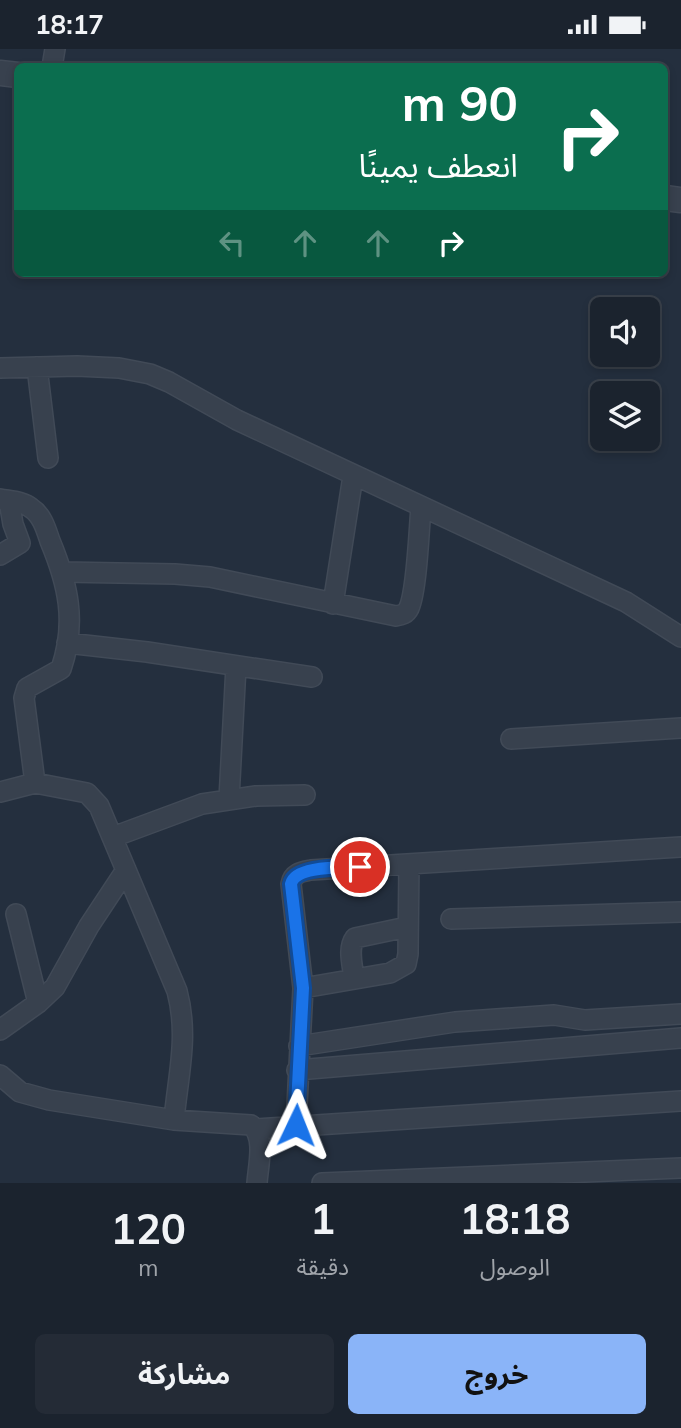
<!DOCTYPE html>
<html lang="ar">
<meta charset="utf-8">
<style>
:root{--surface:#1b232e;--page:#242b36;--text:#f1f3f6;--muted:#a0a4aa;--line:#39404a;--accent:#8ab4f8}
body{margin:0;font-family:Mulish,"Noto Sans Arabic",sans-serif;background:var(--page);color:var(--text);direction:rtl;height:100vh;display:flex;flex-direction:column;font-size:26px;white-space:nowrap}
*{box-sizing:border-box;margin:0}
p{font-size:23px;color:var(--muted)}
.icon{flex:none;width:38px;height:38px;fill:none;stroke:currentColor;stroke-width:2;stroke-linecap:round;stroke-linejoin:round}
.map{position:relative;height:1134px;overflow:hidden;direction:ltr}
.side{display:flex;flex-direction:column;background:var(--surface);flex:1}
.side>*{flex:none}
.hud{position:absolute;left:14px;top:14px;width:654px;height:214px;border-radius:10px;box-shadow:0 4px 10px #0003,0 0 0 2px var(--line);direction:rtl;background:#0b6e4f;color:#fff;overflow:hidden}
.tools{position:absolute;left:590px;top:248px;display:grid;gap:14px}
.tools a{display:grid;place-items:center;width:70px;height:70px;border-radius:10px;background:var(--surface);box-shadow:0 4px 10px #0003,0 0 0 2px var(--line);font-size:35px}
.pin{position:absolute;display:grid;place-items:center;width:60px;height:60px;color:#fff;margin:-30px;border:4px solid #fff;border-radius:50%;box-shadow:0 2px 7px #0007}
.me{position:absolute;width:77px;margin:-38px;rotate:2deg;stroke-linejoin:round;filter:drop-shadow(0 0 5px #0008)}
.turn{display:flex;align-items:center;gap:24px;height:147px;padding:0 35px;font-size:32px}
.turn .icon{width:91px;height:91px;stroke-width:2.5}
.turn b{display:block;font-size:49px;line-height:60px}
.lanes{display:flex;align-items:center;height:66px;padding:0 35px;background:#0003;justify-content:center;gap:35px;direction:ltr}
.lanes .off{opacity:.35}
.eta{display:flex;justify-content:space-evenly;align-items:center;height:119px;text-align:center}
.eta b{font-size:42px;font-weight:700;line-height:49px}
.cta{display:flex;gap:14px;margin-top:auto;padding:14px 35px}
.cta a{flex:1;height:80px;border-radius:10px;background:var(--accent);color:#111;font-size:28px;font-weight:700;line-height:80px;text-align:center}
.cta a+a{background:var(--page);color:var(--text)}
.status{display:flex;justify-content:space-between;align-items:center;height:49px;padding:0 35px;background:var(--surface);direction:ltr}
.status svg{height:19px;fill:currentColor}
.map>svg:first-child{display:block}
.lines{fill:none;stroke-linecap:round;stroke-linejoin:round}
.minor-casing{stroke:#414a57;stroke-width:22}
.tertiary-casing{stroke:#414a57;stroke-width:27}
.minor{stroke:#38414e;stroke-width:19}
.tertiary{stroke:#38414e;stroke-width:24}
.route-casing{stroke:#114b97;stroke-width:18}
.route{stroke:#1a73e8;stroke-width:12}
</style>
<div class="status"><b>18:17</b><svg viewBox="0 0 49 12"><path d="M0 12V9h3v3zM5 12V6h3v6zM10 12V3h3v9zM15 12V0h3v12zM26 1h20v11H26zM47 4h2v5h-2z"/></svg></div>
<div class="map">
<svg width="681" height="1134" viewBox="0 0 681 1134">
<rect width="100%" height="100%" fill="#242f3e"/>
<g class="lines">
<defs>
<path id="minor" d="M52,18L55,0
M37,318L48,409
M0,319L77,317L119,319L150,325L169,333L237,371L626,553L681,588
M0,450C10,452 23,452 31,459C42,466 46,480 50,492C68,535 77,573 61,620L27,639L24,649L35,734
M0,506L20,494L13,475L9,452
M63,523L175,525L210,528L396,567C402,566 406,565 409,559C417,541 419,480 421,458
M333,555L353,427
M67,594L147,603L312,628
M511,690L681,679
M0,743L35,734L87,744L99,757L177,942C189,987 178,1026 174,1071
M229,750L236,617
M113,788L202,755L256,747L305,746
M16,865L38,954
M451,870L681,863
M354,930C353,917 347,900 355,889L407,878
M303,939L390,924L406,915L408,905L409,815
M0,981L38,954L55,938L89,877L126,821
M299,997L455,973L554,966L585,971L681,965
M297,1021L681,989
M0,1026L20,1043L49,1051L174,1071L251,1076C266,1088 258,1117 257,1134
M296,1076L303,939L291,835C293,824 301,823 311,821L681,798
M256,1080L681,1052
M322,1134L681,1119"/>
<path id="tertiary" d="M0,24L18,26
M665,149L681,151"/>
</defs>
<use href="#minor" class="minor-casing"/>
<use href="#tertiary" class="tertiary-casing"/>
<use href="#minor" class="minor"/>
<use href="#tertiary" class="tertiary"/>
</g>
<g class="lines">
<defs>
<path id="route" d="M296,1076L303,939L291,835C295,816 343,819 360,818"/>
</defs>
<use href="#route" class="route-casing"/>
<use href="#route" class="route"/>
</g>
</svg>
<div class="tools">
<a><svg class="icon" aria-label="sound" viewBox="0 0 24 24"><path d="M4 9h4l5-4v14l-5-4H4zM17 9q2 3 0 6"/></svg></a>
<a><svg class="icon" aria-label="layers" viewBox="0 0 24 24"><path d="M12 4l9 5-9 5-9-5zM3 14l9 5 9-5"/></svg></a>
</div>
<div class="pin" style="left:360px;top:818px;background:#d93025"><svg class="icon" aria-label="arrive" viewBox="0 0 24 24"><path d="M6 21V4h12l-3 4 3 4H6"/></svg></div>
<svg class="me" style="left:296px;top:1076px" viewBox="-20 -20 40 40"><path d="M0-17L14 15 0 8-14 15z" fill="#1a73e8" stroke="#fff" stroke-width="4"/></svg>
<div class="hud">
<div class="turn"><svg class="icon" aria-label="right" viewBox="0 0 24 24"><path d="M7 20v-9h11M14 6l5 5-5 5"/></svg><div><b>90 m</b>انعطف يمينًا</div></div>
<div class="lanes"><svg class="icon off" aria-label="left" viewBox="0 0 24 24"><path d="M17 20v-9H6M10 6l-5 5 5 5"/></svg><svg class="icon off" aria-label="ahead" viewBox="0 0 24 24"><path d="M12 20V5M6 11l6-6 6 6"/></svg><svg class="icon off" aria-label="ahead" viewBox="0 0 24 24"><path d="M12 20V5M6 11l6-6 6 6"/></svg><svg class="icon" aria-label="right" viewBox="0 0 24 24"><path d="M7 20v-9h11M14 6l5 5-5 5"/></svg></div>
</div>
</div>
<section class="side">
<div class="eta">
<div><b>18:18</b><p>الوصول</p></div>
<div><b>1</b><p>دقيقة</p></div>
<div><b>120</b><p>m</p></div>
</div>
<div class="cta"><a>خروج</a><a>مشاركة</a></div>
</section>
